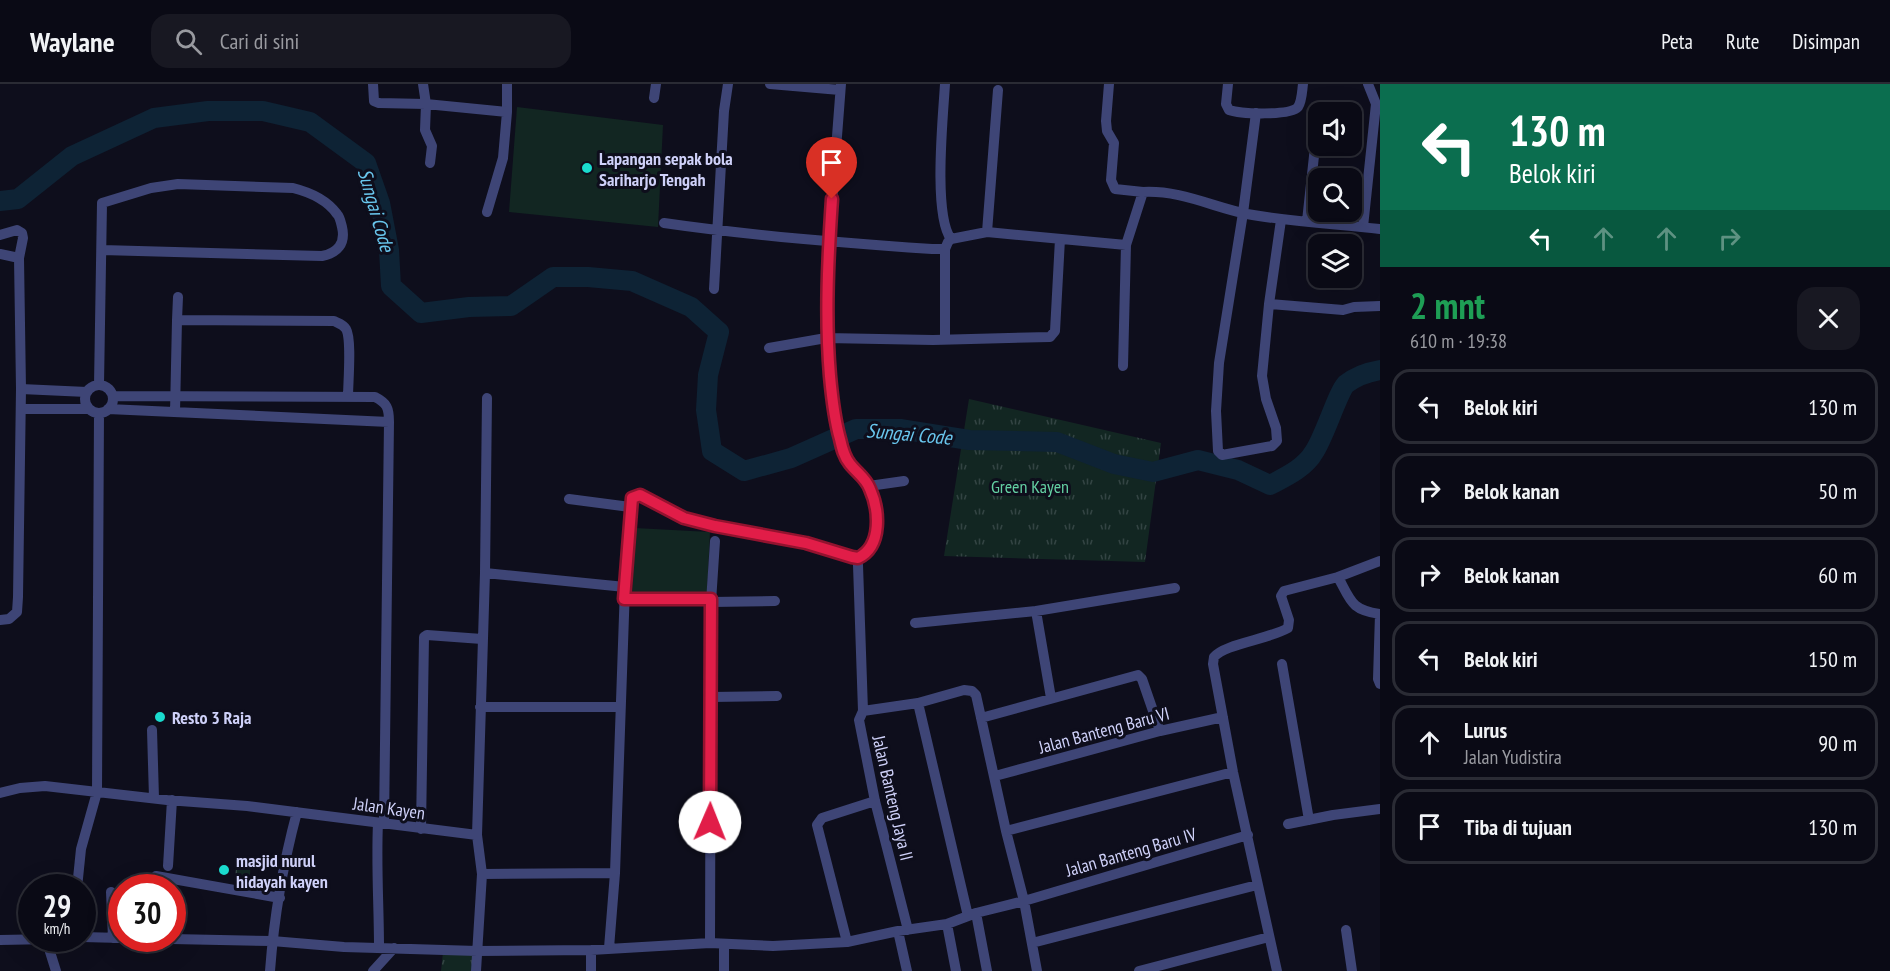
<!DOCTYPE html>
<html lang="id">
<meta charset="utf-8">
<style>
:root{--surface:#0a0a15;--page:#181822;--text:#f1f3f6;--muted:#999aa0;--line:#2a2b34}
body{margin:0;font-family:"PT Sans Narrow",sans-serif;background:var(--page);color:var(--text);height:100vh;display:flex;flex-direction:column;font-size:22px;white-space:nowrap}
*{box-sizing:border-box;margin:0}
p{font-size:20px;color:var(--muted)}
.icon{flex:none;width:33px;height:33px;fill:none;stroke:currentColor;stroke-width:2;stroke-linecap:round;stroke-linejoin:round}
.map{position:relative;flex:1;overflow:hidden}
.side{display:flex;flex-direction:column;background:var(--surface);width:510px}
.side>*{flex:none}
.banner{background:#0b6e4f;color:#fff;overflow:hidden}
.fabs{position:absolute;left:1308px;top:18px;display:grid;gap:12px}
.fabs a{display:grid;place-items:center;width:54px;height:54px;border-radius:12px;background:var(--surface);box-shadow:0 6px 24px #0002,0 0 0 2px var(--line);font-size:30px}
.speed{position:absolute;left:18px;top:790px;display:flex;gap:12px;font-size:30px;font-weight:700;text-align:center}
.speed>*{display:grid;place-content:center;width:78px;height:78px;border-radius:50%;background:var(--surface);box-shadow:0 6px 24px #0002,0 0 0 2px var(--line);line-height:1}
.speed small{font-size:15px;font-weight:400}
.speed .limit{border:9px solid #d22;background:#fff;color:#111}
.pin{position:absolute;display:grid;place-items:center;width:51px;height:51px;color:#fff;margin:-62px -26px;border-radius:50% 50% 50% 0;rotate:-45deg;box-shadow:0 0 6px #0007}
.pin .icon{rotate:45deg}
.me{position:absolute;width:66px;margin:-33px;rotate:1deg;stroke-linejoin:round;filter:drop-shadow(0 0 4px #0008)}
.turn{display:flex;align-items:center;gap:21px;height:126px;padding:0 30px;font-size:27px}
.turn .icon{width:78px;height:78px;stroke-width:2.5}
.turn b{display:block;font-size:42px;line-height:51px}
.lanes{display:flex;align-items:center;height:57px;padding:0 30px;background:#0003;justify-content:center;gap:30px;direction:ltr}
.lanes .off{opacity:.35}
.round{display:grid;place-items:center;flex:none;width:63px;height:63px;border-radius:18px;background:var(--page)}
.summary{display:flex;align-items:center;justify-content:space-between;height:102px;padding:0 30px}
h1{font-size:36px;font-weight:700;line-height:45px;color:#1e9e55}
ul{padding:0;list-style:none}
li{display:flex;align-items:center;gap:18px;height:75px;margin:0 12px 9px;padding:0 18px;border:3px solid var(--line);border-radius:18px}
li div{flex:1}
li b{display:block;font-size:22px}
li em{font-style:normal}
header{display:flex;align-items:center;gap:36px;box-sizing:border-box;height:84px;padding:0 30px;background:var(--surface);border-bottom:2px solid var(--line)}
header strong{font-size:28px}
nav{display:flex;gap:33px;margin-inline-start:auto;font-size:21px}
.search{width:420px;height:54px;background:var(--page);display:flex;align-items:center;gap:15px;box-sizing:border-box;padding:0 21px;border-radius:18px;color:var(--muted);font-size:22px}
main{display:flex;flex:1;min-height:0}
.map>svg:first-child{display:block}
.grass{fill:url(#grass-tufts)}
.cemetery{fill:url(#cemetery-stones)}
.garden{fill:#122622}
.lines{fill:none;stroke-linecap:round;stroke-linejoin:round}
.river{stroke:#0e2335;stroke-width:20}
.minor{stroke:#3e4576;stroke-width:10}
.route-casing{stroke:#92132f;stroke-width:15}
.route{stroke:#e11d48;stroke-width:10}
.poi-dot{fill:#1adbce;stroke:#0e0e1c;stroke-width:2}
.labels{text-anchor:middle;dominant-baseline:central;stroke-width:6;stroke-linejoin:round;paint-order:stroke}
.poi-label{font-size:18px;font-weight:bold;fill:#cfd1f9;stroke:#0e0e1c;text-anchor:start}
.park-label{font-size:18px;fill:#64d0a3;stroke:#0e0e1c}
.street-label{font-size:18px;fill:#cfd1f9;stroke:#0e0e1c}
.water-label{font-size:20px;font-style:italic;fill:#69c6ed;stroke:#0e0e1c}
</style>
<header>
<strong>Waylane</strong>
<div class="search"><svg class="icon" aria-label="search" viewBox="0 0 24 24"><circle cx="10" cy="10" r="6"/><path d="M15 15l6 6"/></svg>Cari di sini</div>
<nav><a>Peta</a><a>Rute</a><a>Disimpan</a></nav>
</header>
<main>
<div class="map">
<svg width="1380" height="887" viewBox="0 0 1380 887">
<defs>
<pattern id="grass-tufts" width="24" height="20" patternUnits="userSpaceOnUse" patternTransform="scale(1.5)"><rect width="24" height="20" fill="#122622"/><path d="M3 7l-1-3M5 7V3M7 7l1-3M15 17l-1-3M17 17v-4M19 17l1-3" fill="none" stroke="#334443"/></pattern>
<pattern id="cemetery-stones" width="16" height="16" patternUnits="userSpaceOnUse" patternTransform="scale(1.5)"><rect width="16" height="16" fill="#122622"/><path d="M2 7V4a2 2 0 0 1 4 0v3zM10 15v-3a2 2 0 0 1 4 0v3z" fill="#334443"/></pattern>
</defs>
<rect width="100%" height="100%" fill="#0e0e1c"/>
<path class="grass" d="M969,315L1161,359L1145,478L944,472Z
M443,868L472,869V887H441Z"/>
<path class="cemetery" d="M237,774L251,775L249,805H234Z"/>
<path class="garden" d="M517,23L663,41L658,143L509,128Z
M635,444L710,448L707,512L632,509Z"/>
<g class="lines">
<path class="river" d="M0,117L18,115L72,72L154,34L208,27H263L310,38L366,79L380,119L389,166L391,202L421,229L469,223L511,222L553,193H588L632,197L691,223L719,248L708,291L706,326L712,367L744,387L791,374L856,345H900L969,356L1057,358L1114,380L1153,388L1198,376L1238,386L1270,401C1285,393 1305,384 1314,368C1324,354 1338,308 1346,300C1356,292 1368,288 1380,286"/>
<path class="minor" d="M373,0L374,17L379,19L426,20L507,28
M423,0L426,20L425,46L432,62L430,79
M770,0L840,6
M945,0C943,33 933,131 951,155
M1109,0L1106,37L1107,47L1114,59L1111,96L1115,105L1143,108
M1228,0L1226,20L1229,26C1240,30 1290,32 1298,23C1302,17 1302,7 1303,0
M654,14L656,0
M1256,29L1243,129L1219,279L1216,327L1218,367L1222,371L1272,362L1277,357L1276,344L1266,315L1262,292L1269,220L1281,136
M487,128L503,74L507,28V0
M1307,137L1317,44
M664,139C753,152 842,159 932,165H945L948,158L951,155L987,148L1126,161
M1363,143L1376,20L1368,0
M987,148L998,6
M0,151L17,146L22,149L23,154L19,174L21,305L18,513L17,528L9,535L0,536
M0,170L19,174
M714,205L724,27L728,0
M1269,220L1343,226L1354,223L1380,222
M177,236L178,213
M945,255V165
M769,264L826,254L933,256L1050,253L1055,247L1060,155
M1123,282L1126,161L1143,108C1180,106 1213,123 1247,130C1291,138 1336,140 1380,145
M85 315a14 14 0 1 1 28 0a14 14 0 1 1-28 0Z
M99,301L102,119L151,104L178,100L293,104C309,108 327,116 337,130C340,133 341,139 342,143C346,160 337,169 322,172L102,166
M21,305L87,308
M113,312L375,313C387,319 389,324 389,338L384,740
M21,325H88
M108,325L389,338
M175,328L177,236L334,237C338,239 343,240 346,245C352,255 348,299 348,313
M869,402L904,397
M569,415L630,423
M858,481L863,627L859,636L875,717L908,846
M485,489L625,503
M1338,493L1380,477
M624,515H711
M711,518L775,517
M1036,527L1051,614
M1380,530L1378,595L1380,600
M915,539L1036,527L1175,504
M1282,580L1309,736
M711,613L777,612
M918,619L968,832
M480,623H620
M863,627L918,619L964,606L972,607L976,611L1006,747L1024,817L1037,887
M981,634L1138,591L1142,595L1160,647
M152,646L154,714
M995,692L1160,647L1223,633
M0,709L20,704L45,702L167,716L247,722L477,751
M378,739C376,781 379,822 379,864
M1288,740L1333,731L1380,725
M421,745L424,553L427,551L482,555
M1006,747L1233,688
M168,782L172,716
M482,790L615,789
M77,804L81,765L97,708L99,329
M152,804L153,795L156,792L280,814
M111,808L113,854
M976,829L987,887
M947,840L956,887
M1346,846L1352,887
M898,847L907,887
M82,853L122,854
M46,855L56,887
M172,855L272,857L344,863L477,867L591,866L710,859L773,862L847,858L898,847L947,840L976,829L1024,817L1248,751
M0,856L51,855
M847,858L817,741L822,734L875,717
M710,859L711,518L715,457
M1032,859L1257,801
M609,864L615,789L625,503L632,414L640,410L684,434L715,442L806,459L852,473L863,472C883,451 881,414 863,392C859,388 853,385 850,380C841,368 837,351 834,337C826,293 827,245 828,200C830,134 836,67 841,0
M591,866V887
M270,887C274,833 283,780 297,728
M373,887L394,864
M476,887L482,790L477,751L485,489L487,314
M724,887V860
M1139,887L1269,853
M1277,887L1233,688L1213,580L1214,573C1224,560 1270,555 1288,544L1289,536L1281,512L1284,507L1338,493C1351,517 1351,526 1380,530"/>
</g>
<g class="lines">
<defs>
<path id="route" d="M710,738L711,515H624L632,414L640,411L684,434L715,442L806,459L852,473L858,474C883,462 879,425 870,405C866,394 857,389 850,380C844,373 842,364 840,355C834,334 832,314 830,292C825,233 828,174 832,115"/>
</defs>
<use href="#route" class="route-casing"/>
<use href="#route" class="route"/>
</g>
<g class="poi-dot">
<circle cx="587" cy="84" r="6"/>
<circle cx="160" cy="633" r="6"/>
<circle cx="224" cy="786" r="6"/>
</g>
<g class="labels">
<g class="poi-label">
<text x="599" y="74">Lapangan sepak bola<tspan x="599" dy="21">Sariharjo Tengah</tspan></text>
<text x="172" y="633">Resto 3 Raja</text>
<text x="236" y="776">masjid nurul<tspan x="236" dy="21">hidayah kayen</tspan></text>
</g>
<g class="park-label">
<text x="1030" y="402">Green Kayen</text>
</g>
<g class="street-label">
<text transform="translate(1104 646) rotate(-15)">Jalan Banteng Baru VI</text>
<text transform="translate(893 714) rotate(77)">Jalan Banteng Jaya II</text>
<text transform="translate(389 724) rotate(8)">Jalan Kayen</text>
<text transform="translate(1131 768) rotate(-16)">Jalan Banteng Baru IV</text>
</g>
<g class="water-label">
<text transform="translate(376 126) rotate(74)">Sungai Code</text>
<text transform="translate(909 350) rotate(5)">Sungai Code</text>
</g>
</g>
</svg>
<div class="fabs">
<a><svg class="icon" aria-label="sound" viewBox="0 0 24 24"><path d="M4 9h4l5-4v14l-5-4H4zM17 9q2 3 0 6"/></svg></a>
<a><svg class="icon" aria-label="search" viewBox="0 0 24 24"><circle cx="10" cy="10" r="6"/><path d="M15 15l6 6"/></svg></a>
<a><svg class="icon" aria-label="layers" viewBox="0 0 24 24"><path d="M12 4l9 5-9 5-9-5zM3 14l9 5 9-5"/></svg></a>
</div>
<div class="speed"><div>29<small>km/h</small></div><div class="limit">30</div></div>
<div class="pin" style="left:832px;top:115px;background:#d93025"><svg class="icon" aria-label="arrive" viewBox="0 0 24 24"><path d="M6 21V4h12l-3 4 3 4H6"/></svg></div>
<svg class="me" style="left:710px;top:738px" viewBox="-20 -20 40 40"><circle r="19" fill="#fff"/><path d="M0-13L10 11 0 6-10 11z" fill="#e11d48"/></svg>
</div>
<section class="side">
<div class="banner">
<div class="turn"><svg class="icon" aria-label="left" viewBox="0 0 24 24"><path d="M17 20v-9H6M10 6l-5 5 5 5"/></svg><div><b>130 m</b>Belok kiri</div></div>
<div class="lanes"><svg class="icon" aria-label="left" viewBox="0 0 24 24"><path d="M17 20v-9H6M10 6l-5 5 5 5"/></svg><svg class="icon off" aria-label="ahead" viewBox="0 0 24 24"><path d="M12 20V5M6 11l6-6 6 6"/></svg><svg class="icon off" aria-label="ahead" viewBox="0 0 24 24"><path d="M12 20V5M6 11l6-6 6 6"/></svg><svg class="icon off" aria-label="right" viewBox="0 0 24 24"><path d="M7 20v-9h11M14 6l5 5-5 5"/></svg></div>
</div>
<div class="summary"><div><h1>2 mnt</h1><p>610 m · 19:38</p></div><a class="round"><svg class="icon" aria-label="close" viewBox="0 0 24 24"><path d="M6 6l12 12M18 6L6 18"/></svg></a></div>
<ul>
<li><svg class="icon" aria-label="left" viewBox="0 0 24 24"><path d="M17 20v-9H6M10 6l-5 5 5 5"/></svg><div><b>Belok kiri</b></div><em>130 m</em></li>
<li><svg class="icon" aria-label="right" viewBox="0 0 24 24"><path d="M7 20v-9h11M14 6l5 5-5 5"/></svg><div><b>Belok kanan</b></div><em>50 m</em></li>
<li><svg class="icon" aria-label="right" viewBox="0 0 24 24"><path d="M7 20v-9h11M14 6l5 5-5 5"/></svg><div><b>Belok kanan</b></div><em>60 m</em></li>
<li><svg class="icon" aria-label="left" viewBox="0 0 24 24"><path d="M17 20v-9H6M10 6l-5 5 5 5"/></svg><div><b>Belok kiri</b></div><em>150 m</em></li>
<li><svg class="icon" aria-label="ahead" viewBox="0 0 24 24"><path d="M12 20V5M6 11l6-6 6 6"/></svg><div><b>Lurus</b><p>Jalan Yudistira</p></div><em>90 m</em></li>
<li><svg class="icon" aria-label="arrive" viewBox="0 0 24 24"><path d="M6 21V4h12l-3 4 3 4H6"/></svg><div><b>Tiba di tujuan</b></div><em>130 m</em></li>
</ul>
</section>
</main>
